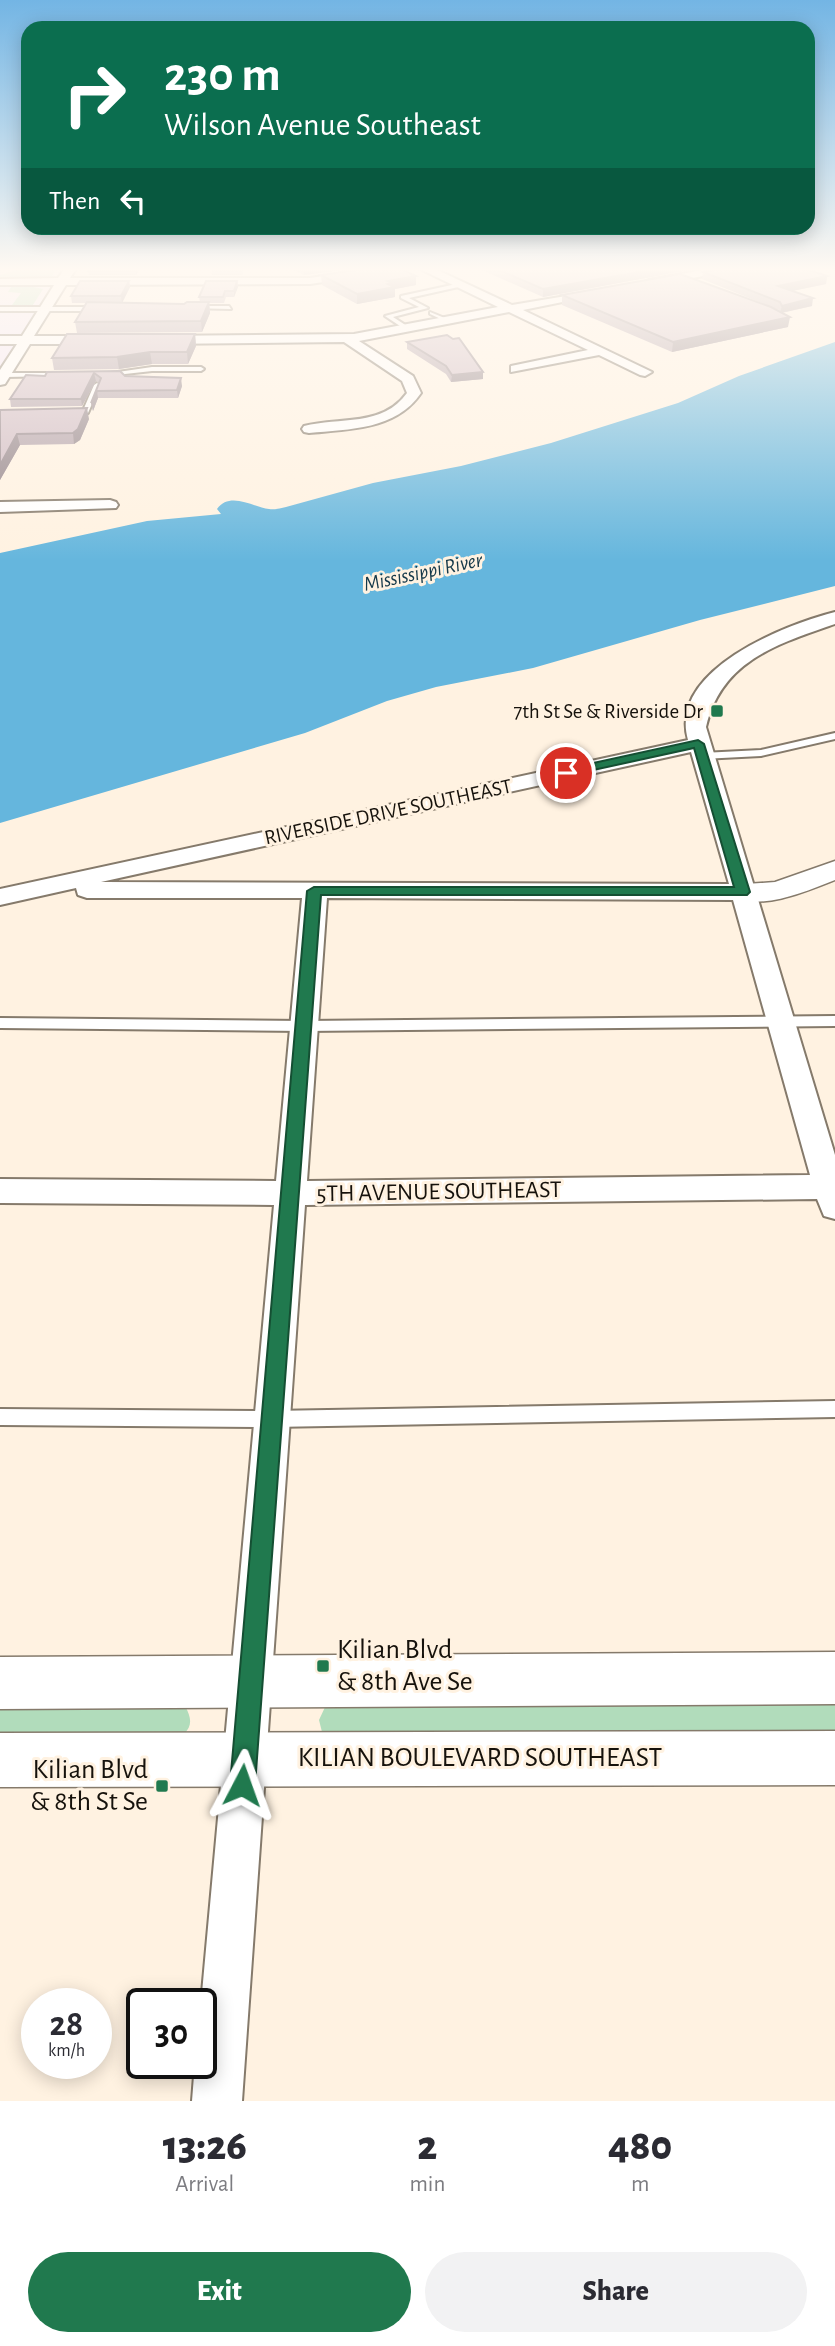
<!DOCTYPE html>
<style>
:root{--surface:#fff;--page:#f2f2f3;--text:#2b2b33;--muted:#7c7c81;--accent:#20794e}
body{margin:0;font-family:"Alegreya Sans",sans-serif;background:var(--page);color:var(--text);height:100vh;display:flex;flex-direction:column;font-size:26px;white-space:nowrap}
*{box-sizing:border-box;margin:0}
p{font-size:23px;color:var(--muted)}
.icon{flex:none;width:38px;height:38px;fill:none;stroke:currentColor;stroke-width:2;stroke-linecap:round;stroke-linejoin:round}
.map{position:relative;height:2101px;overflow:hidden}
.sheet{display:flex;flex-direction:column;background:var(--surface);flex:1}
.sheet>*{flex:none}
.top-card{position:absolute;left:21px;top:21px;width:794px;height:214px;border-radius:21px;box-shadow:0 4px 18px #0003;background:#0b6e4f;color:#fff;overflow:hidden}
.speed{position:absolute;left:21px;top:1988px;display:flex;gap:14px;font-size:35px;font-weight:700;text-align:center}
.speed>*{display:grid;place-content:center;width:91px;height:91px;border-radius:50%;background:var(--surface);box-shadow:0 4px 18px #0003;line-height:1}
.speed small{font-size:18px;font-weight:400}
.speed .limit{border:4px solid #111;border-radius:10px;background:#fff;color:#111}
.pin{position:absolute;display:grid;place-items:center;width:60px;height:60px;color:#fff;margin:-30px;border:4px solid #fff;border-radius:50%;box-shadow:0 2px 7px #0007}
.me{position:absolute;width:77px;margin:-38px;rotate:4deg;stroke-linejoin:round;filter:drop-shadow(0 0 5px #0008)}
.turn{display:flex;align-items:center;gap:24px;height:147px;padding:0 28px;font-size:32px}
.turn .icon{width:91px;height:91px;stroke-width:2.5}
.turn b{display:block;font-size:49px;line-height:60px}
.then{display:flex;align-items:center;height:66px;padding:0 28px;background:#0003;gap:14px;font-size:26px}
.eta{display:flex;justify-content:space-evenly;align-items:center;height:119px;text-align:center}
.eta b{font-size:42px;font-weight:800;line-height:49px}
.primary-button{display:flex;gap:14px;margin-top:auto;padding:14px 28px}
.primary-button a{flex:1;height:80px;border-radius:42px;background:var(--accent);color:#fff;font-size:28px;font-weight:800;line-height:80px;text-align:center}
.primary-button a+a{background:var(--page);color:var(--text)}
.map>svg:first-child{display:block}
.education{fill:#f2e5f9}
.green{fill:#b1dcbb}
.water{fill:#65b6dd}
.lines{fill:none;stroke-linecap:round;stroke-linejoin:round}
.service-casing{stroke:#857a6b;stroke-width:4}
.minor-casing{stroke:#857a6b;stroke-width:4}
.tertiary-casing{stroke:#857a6b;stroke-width:3}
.service{fill:#fff;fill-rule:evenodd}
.minor{fill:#fff;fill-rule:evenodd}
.tertiary{fill:#fff;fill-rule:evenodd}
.wall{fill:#b2a0a8}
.shaded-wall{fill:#918288}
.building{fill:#cfbac3;stroke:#918288;stroke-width:2}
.route{fill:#20794e;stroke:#154f33;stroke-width:2}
.poi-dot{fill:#20794e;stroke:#fff2e1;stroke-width:2.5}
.labels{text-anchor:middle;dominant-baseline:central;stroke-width:6;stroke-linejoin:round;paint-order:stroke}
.far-water-label{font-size:21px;font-style:italic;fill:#143849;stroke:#fff2e1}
.far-poi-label{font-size:21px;fill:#16120c;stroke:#fff2e1;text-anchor:end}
.far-street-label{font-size:21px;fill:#16120c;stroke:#fff2e1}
.street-label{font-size:24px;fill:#16120c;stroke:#fff2e1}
.near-poi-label{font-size:28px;fill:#16120c;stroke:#fff2e1;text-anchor:start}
.near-street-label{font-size:28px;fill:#16120c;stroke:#fff2e1}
</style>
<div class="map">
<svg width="835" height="2101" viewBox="0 0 835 2101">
<rect width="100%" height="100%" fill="#fff2e1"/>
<path class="education" d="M0,267H66L0,368Z"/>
<path class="green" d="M17,267H57L52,276L0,278V275L13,271Z
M13,284H46L29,286L43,289L31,308H24L25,305H12L21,293L8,292Z
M835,1699V1737L323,1736L319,1720L326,1705Z
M0,1705L185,1706C191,1717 193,1725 184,1734L0,1739Z"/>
<path class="water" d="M835,342V586L700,620L533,668L436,687L387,701L305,733L0,823V553L147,521L221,514L217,509C230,491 253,507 269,509C275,510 281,508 286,507L373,483L461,466L551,443L678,403L739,376Z"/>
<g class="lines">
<defs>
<path id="service" d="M461,283L463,286L409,298L428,308L393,317L410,328V330H406L385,316L419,307L401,298V296Z
M229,306L231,309L187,308L190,306Z
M0,307H100L103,309L100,311H0Z
M430,312L452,321L447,322L430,314Z
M152,367H201L204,369L201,371H152L107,376L104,374Z
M62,373L64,376L4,377L1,375L4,373Z
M97,383L100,385L88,413L81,415L94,385Z
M835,733V739L761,756L702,759L697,756L702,753L761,750Z
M835,1016V1026L304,1031L0,1028V1018L304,1021Z
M835,1401V1417L272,1427L0,1425V1409L272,1411Z"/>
<path id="minor" d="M66,267L76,269L70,278H310L383,267H411L405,270L310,284L66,285L34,336H102L108,340L102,344H30L5,384L0,385V370L17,344H0V336H22L54,285H0V279L58,278Z
M416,267H431L512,305L602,290V294L523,310L652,372L645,376L640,375L599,355L511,372V366L588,350L509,312L359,341L413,376L421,393C396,430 350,429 309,433L304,432L302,429L304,426C339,417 383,427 407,393L402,381L344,342L157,344L151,340L157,336L354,334L498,307Z
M719,267H742L736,270L649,286L643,283L649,280Z
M110,500L116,502L118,505L116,508L0,512V502Z
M835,612V624C777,644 721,661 706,727L835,1155V1219L824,1216L817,1199L305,1205L242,2101H192L195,2063H201V2004L274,1205L0,1203V1179L276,1181L302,898H87L78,895L76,888L0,905V889L688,740C668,670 784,625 835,612ZM691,752L729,884L101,882ZM327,898L733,900L810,1175L307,1181Z"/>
<path id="tertiary" d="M835,861V880C802,893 768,908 732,899L728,892L732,885L775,882Z
M835,1652V1704L0,1709V1657Z
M835,1731V1785L0,1787V1733Z"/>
</defs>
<use href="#service" class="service-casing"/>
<use href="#minor" class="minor-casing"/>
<use href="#tertiary" class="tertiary-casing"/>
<use href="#service" class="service"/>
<use href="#minor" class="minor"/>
<use href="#tertiary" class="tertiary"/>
</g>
<path class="wall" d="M91,267H141L136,275H89L88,271Z
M211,267H245L242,275H212Z
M288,267H366L304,275Z
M475,267H705L543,297Z
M703,272L827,276L826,284L792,291L812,306L782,313L788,327L672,352L562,305V295L780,312L779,310L702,279Z
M321,275L416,285L395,289V297L357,304L322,285Z
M129,281L130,287L122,303L184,304L200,302L199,297L237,281L238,287L234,297H226L224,303H209L210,313L202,332L77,333L75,322L87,303H72L71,296Z
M195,334L196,346L188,364H152L119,369L54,370L52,358Z
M407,342L483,372V379L451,382L446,374L407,349Z
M120,371L125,376L182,386L178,398H98L93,411L91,403L99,384L96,381L82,406L11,407L10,399L45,376Z
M0,410L89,419L80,440L74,444L20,445L0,480Z"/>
<path class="shaded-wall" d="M138,267H141L136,275V271Z
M303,267H366L304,275Z
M667,267H705L543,297V289Z
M416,276V285L395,289V297L357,304V294L388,281Z
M827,276L826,284L777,294L778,286Z
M129,281L130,287L122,303L121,296Z
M237,281L238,287L234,297V291Z
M813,298L812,306L780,313L782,306Z
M209,302L210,313L202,332L201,321Z
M790,317L788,327L672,352L673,342Z
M195,334L196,346L188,364L187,352Z
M150,352L152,364L119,369L117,357Z
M483,372V379L451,382L452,375Z
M94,373L96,381L82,406L81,399Z
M181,378L182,386L178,398L177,390Z
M97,391L98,398L93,411L91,403Z
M87,408L89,419L80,440L74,444L73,433Z
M17,434L20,445L0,480V465Z"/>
<path class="building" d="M91,267H138L136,271H88Z
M379,267H397L416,276L388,281L393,283L388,284L395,287L357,294L321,275Z
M492,267H667L543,289Z
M730,267H800L827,276L778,286L813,298L782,306L780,302L703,272Z
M680,274L771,307L790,317L673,342L562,295Z
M80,281H129L121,296H71Z
M206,281H237L234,291H225L223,297H199Z
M87,302L184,304L187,302H209L201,321L75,322Z
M67,334H195L187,352H150L117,357L52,358Z
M447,335L453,339L459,338L483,372L452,375L446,366L407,342Z
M120,371L125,376L181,378L177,390L97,391L91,403L101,378L94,373L81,399H10L26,375L45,376L47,372Z
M87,408L78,429L73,433L17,434L0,465V410Z"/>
<linearGradient id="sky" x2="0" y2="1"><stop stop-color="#73b5e4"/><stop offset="0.48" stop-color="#fff9f2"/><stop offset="1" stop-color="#fff9f2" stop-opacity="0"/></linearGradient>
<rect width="835" height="561" fill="url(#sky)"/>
<path class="route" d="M698,740L704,744L750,892L747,895H321L255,1785L251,1794L242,1797L233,1794L230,1785L307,891L314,887H734L694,748L566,776L560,773L566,769Z"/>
<g class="poi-dot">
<rect x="710" y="704" width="14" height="14" rx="3.5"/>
<rect x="316" y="1659" width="14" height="14" rx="3.5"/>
<rect x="155" y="1779" width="14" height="14" rx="3.5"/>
</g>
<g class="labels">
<g class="far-water-label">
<text transform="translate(423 572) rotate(-12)">Mississippi River</text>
</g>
<g class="far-poi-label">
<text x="703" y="711">7th St Se &amp; Riverside Dr</text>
</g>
<g class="far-street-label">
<text transform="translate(388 812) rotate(-12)">RIVERSIDE DRIVE SOUTHEAST</text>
</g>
<g class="street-label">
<text transform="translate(439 1192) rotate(-1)">5TH AVENUE SOUTHEAST</text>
</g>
<g class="near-poi-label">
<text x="337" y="1650">Kilian Blvd<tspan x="337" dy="32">&amp; 8th Ave Se</tspan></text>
<text x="148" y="1770" text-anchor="end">Kilian Blvd<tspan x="148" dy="32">&amp; 8th St Se</tspan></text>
</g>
<g class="near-street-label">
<text x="480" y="1758">KILIAN BOULEVARD SOUTHEAST</text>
</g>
</g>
</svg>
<div class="speed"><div>28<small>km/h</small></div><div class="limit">30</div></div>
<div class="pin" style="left:566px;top:773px;background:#d93025"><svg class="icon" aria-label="arrive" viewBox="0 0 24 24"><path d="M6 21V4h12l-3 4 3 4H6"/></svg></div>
<svg class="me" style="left:242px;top:1785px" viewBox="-20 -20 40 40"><path d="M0-17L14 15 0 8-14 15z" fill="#20794e" stroke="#fff" stroke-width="4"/></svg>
<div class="top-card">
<div class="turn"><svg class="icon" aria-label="right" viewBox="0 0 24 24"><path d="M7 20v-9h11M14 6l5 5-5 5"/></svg><div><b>230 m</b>Wilson Avenue Southeast</div></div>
<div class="then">Then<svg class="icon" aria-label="left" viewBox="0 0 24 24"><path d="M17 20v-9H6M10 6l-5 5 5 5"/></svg></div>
</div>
</div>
<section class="sheet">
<div class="eta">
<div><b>13:26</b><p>Arrival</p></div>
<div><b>2</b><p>min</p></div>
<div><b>480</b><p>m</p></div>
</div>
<div class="primary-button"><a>Exit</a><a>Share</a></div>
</section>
